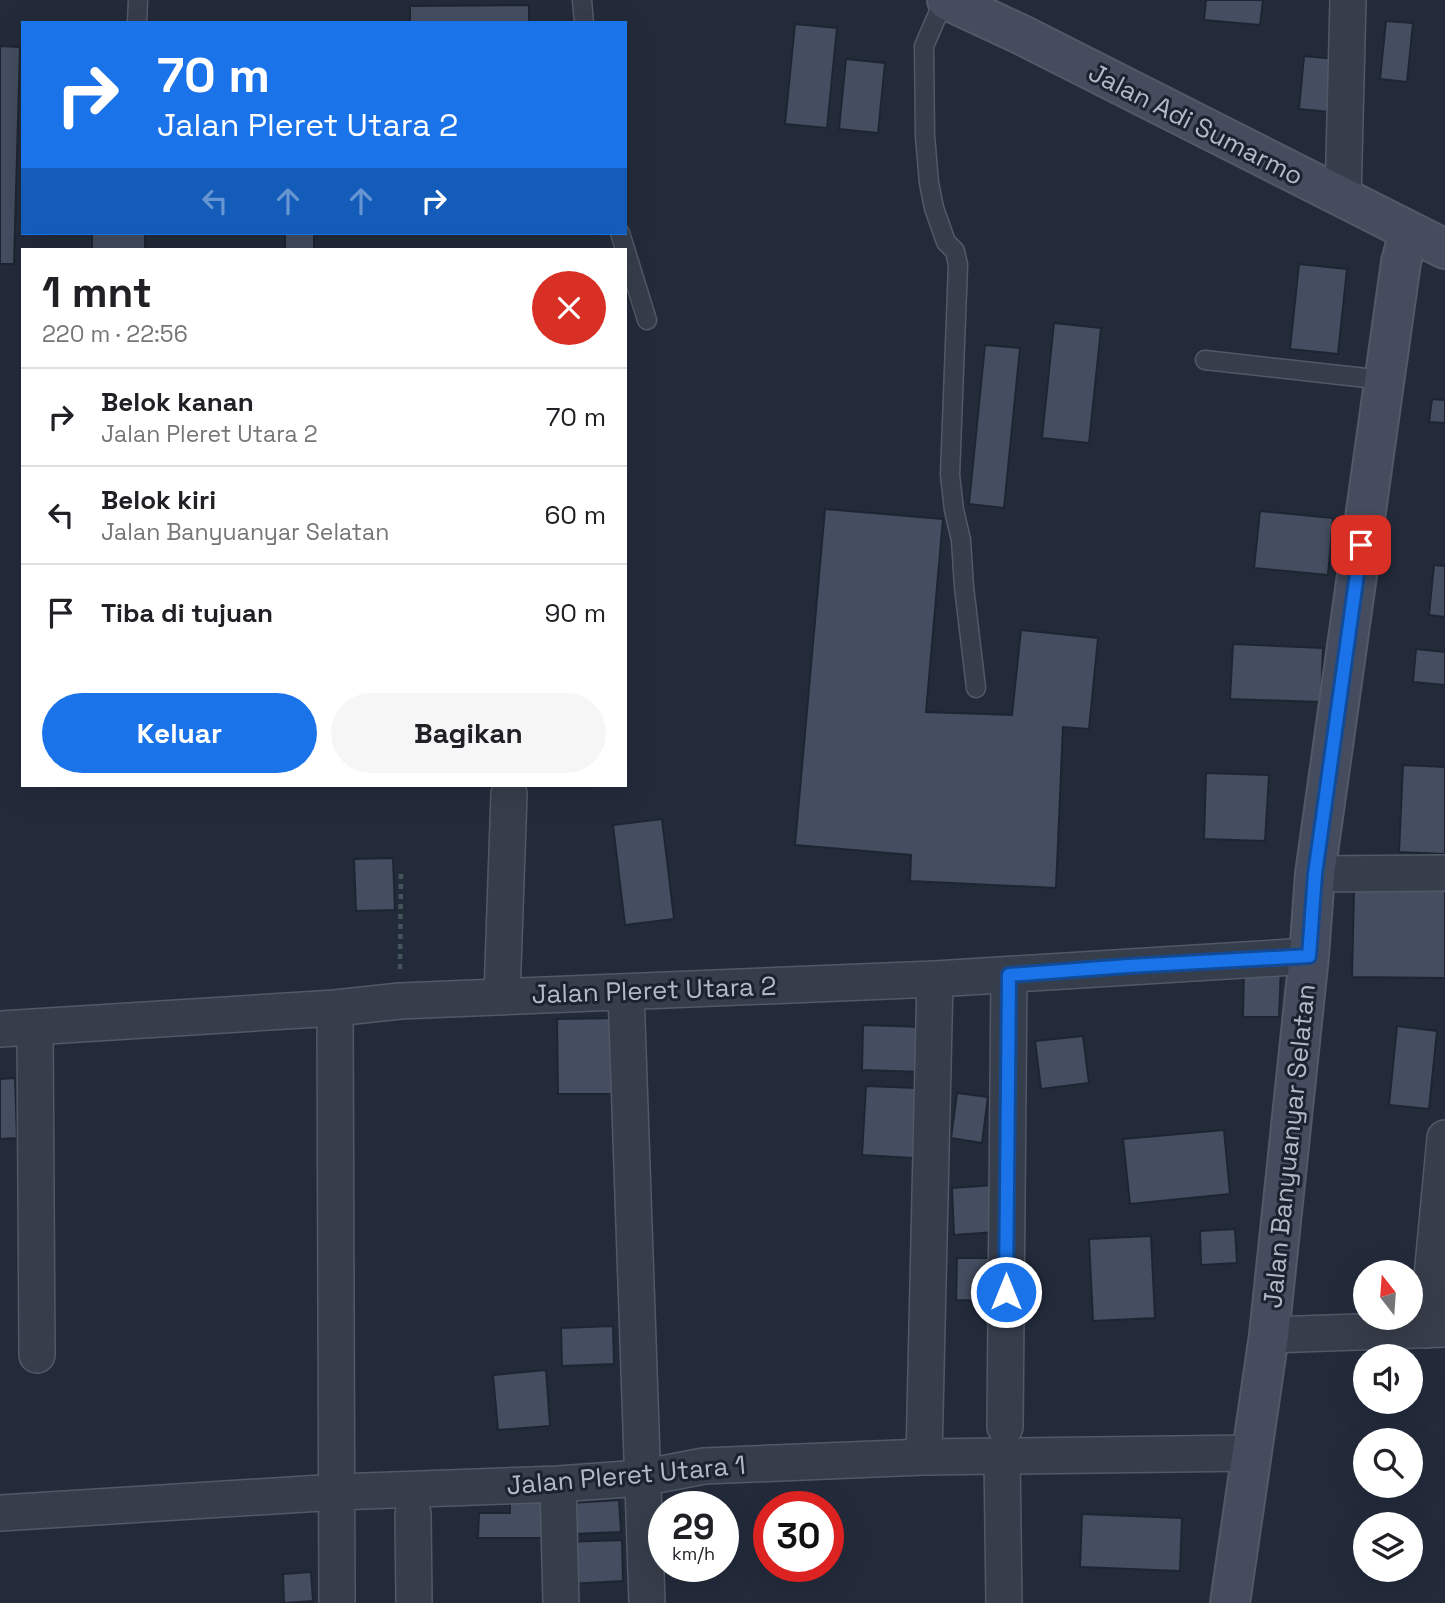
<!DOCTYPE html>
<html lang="id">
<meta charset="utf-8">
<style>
:root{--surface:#fff;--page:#f6f6f6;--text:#202124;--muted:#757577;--line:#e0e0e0;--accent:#1a73e8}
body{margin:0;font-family:"Space Grotesk",sans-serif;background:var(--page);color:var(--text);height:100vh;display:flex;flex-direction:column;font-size:26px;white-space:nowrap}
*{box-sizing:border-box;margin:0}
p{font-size:23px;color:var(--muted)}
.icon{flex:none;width:38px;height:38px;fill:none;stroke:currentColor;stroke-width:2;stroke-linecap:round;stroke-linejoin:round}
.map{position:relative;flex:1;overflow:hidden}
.panel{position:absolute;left:21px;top:248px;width:606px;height:539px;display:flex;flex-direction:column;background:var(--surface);border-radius:0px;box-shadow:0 7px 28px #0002}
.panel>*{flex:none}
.top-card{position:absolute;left:21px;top:21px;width:606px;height:214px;border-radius:0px;box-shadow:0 7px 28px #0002;background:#1a73e8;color:#fff;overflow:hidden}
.needle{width:46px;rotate:343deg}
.controls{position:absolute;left:1353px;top:1260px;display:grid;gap:14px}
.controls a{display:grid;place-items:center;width:70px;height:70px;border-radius:50%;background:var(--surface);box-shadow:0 7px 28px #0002;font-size:35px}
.speed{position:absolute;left:648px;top:1491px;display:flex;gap:14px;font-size:35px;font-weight:700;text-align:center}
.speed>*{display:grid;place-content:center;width:91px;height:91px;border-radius:50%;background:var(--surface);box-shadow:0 7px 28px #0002;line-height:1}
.speed small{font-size:18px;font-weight:400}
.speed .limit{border:10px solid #d22;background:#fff;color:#111}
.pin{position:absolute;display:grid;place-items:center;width:60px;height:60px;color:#fff;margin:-30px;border-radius:14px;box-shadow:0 4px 10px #0006}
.me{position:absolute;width:77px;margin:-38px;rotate:0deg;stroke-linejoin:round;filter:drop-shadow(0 0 5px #0008)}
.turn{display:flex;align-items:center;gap:24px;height:147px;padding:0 21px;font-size:32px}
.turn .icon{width:91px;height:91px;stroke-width:2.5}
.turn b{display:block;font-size:49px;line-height:60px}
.lanes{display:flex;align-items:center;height:66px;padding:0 21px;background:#0003;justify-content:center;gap:35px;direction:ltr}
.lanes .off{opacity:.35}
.round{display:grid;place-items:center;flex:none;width:74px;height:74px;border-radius:37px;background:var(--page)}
.overview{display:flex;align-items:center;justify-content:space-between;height:119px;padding:0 21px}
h1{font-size:42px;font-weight:700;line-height:52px}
.primary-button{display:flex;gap:14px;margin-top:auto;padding:14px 21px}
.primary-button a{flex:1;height:80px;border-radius:42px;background:var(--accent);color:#fff;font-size:28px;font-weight:700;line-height:80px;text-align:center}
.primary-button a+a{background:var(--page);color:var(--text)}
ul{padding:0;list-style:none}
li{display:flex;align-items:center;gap:21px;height:98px;padding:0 21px;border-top:2px solid var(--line)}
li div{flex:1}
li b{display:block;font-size:26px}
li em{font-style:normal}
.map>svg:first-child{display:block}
.building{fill:#444e60;stroke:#1e2532;stroke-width:2}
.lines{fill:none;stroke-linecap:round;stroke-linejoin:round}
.lane-casing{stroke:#525966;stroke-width:21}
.street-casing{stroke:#525966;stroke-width:38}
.secondary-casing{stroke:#525966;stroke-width:42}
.path{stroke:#435559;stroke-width:4.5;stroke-dasharray:5 5;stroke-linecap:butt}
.lane{stroke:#373e4b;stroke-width:18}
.street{stroke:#373e4b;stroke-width:35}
.secondary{stroke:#454c5e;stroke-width:38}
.route-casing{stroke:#114b97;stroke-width:18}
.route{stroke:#1a73e8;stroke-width:12}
.labels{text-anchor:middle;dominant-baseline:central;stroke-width:6;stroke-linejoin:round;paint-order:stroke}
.street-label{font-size:26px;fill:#b2b9c7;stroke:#1c2330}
</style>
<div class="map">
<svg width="1445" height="1603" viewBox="0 0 1445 1603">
<rect width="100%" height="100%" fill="#232b3b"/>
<path class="building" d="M1206,0H1263L1260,25L1204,20Z
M529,5V23H410V6Z
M1386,21L1413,23L1407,82L1380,79Z
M795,24L837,28L827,128L785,124Z
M0,46L20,47L14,264H0Z
M1304,56L1336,59L1330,112L1299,109Z
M846,59L885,63L878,133L839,129Z
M92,233H145V250H92Z
M285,233H314V250H285Z
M1299,264L1347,269L1338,354L1290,349Z
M1054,323L1101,328L1089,443L1042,438Z
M985,345L1020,348L1004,508L969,504Z
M1432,399L1445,400V423L1429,422Z
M825,509L943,519L926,712L1012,715L1021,630L1098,638L1089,729L1063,727L1056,888L910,881L911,855L795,845Z
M1260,511L1333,518L1328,575L1254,568Z
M1434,565L1445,566V617L1429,615Z
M1233,644L1323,648L1321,702L1230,699Z
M1416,649L1445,652V685L1413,682Z
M1403,765L1445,767V854L1399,852Z
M1206,773L1269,775L1265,841L1204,839Z
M662,819L674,919L625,925L613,825Z
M393,858L395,910L356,911L354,859Z
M1354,890L1445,891V978L1352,977Z
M1244,967H1281L1279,1017H1243Z
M619,1018L620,1094H558L557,1019Z
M863,1025L924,1027L922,1072L862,1070Z
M1397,1026L1437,1031L1429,1109L1389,1105Z
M1083,1036L1089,1083L1041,1089L1035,1041Z
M15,1078L17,1138L0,1139V1079Z
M866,1086L916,1088L913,1158L862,1155Z
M957,1093L988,1097L982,1143L951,1138Z
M1224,1130L1230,1194L1130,1204L1123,1139Z
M994,1185L996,1232L954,1235L952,1188Z
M1235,1229L1237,1263L1201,1265L1200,1231Z
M1151,1236L1155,1318L1093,1321L1089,1239Z
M957,1258H989L988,1301L956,1300Z
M613,1326L614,1364L562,1366L561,1328Z
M546,1370L550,1426L498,1430L493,1375Z
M510,1499H550V1538H478L479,1513H510Z
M619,1500L621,1532L572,1534L571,1503Z
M1082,1514L1182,1518L1180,1571L1080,1567Z
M622,1540L623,1581L568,1584L566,1542Z
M311,1572L313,1601L284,1603L283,1574Z"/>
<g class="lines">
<defs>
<path id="lane" d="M582,0L584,23
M944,0L924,46L925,136L929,183L934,208L946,242L955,251L958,265L950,475L954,510L961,540L964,587L976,688
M137,23L138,0
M620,233L647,320
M1205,360L1384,380"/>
<path id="street" d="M1343,199L1348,0
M1315,874L1445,873
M626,992L647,1603
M502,996L509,794
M335,1008L337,1603
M35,1027L37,1355
M0,1029L335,1008L400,1001L935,979L1309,956
M1427,1330L1445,1138
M1269,1335L1445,1329
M1005,1427L1009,975
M1002,1456L1004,1603
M924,1457L935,979
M558,1484L561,1603
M0,1513L337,1492L558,1484L641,1478L704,1466L924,1457L1252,1453
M413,1514L414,1603"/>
<path id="secondary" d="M947,0L1022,35L1445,249
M1230,1603L1269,1335L1309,956L1315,874L1401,262L1409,232"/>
</defs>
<use href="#lane" class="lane-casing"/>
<use href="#street" class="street-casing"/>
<use href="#secondary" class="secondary-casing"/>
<path class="path" d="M400,969L401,872"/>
<use href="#lane" class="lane"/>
<use href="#street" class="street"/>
<use href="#secondary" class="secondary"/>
</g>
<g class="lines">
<defs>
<path id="route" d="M1006,1292L1009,975L1128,966L1309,956L1315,874L1361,545"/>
</defs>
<use href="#route" class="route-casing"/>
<use href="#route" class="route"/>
</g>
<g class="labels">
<g class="street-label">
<text transform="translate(1196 124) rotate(27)">Jalan Adi Sumarmo</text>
<text transform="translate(654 990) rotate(-2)">Jalan Pleret Utara 2</text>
<text transform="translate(1289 1146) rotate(-84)">Jalan Banyuanyar Selatan</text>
<text transform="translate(626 1475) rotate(-5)">Jalan Pleret Utara 1</text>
</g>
</g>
</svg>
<div class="controls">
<a><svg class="needle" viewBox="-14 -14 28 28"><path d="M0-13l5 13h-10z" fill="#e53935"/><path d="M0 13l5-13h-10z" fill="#757577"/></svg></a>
<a><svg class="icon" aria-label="sound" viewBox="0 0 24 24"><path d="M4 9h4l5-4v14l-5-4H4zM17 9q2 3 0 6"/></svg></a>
<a><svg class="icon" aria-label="search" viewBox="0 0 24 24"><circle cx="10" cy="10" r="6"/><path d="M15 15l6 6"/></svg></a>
<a><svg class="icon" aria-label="layers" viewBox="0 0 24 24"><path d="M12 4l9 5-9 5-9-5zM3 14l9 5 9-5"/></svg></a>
</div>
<div class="speed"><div>29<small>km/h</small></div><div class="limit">30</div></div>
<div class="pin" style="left:1361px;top:545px;background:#d93025"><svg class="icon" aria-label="arrive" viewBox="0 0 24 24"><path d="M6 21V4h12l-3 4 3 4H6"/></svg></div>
<svg class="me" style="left:1006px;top:1292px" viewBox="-20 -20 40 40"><circle r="17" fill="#1a73e8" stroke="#fff" stroke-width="3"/><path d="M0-11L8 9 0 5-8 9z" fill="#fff"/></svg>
<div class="top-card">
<div class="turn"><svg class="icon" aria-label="right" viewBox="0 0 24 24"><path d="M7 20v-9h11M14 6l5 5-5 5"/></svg><div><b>70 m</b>Jalan Pleret Utara 2</div></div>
<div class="lanes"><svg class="icon off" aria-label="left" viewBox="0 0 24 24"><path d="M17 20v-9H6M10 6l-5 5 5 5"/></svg><svg class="icon off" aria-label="ahead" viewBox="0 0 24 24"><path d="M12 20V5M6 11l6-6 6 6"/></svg><svg class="icon off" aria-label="ahead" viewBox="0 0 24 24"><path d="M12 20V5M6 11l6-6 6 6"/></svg><svg class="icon" aria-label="right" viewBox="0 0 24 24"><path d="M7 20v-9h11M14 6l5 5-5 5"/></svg></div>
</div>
<section class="panel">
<div class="overview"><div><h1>1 mnt</h1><p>220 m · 22:56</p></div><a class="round" style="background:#d93025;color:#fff"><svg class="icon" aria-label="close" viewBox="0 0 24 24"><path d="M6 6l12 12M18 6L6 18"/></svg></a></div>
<ul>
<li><svg class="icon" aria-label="right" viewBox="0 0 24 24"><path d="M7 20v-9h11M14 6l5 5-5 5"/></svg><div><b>Belok kanan</b><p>Jalan Pleret Utara 2</p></div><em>70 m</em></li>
<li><svg class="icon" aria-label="left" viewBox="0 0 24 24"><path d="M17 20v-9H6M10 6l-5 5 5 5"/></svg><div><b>Belok kiri</b><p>Jalan Banyuanyar Selatan</p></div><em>60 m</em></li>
<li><svg class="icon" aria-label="arrive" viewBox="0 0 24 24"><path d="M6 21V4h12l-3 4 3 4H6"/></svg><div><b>Tiba di tujuan</b></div><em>90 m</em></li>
</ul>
<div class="primary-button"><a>Keluar</a><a>Bagikan</a></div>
</section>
</div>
